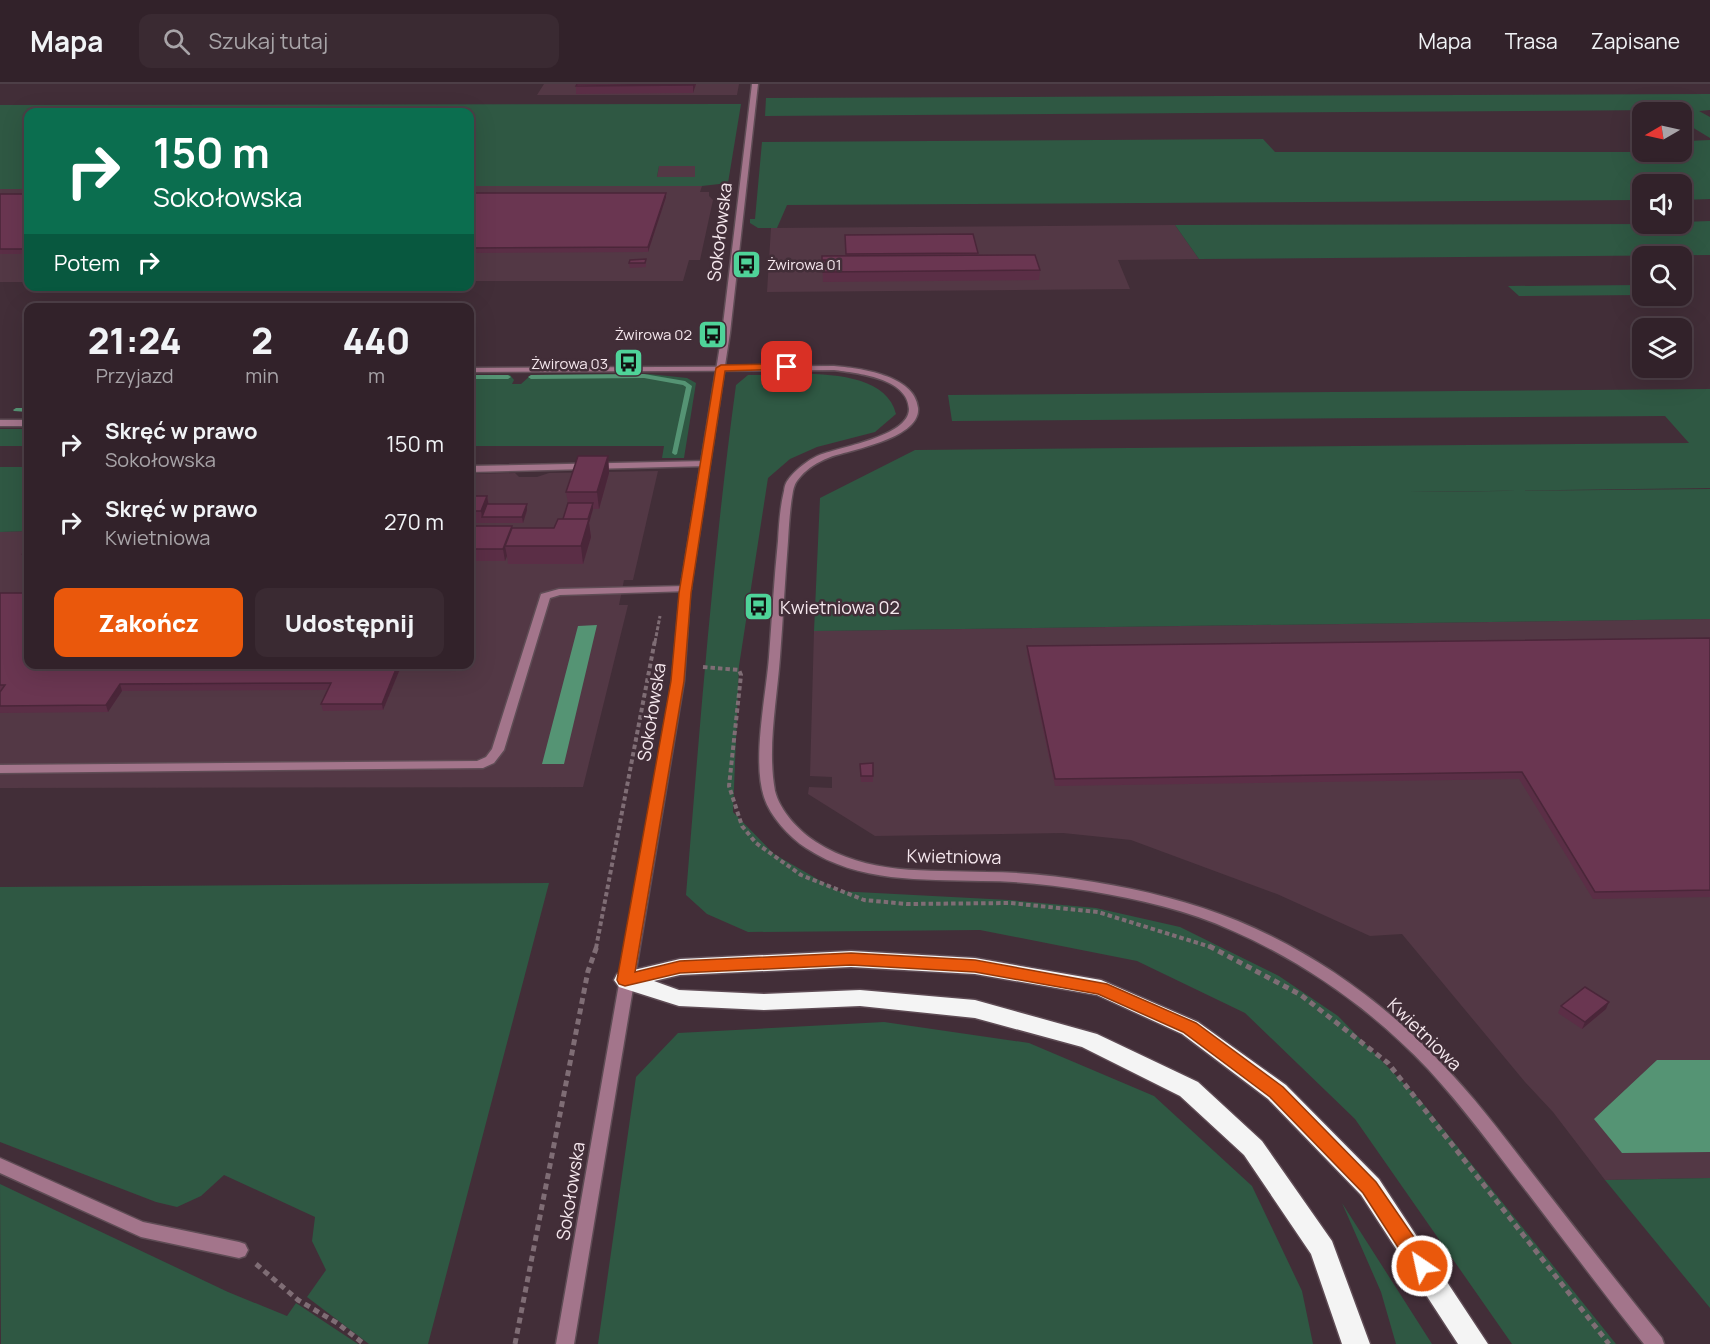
<!DOCTYPE html>
<html lang="pl">
<meta charset="utf-8">
<style>
:root{--surface:#32222a;--page:#3a2a32;--text:#f1f3f6;--muted:#a8a4a8;--line:#4d3f47;--accent:#ea580c}
body{margin:0;font-family:Manrope,sans-serif;background:var(--page);color:var(--text);height:100vh;display:flex;flex-direction:column;font-size:22px;white-space:nowrap}
*{box-sizing:border-box;margin:0}
p{font-size:20px;color:var(--muted)}
.icon{flex:none;width:33px;height:33px;fill:none;stroke:currentColor;stroke-width:2;stroke-linecap:round;stroke-linejoin:round}
.map{position:relative;flex:1;overflow:hidden}
.details{position:absolute;left:24px;top:219px;width:450px;height:366px;display:flex;flex-direction:column;background:var(--surface);border-radius:12px;box-shadow:0 6px 24px #0002,0 0 0 2px var(--line)}
.details>*{flex:none}
.banner{position:absolute;left:24px;top:24px;width:450px;height:183px;border-radius:12px;box-shadow:0 6px 24px #0002,0 0 0 2px var(--line);background:#0b6e4f;color:#fff;overflow:hidden}
.needle{width:39px;rotate:261deg}
.fabs{position:absolute;left:1632px;top:18px;display:grid;gap:12px}
.fabs a{display:grid;place-items:center;width:60px;height:60px;border-radius:12px;background:var(--surface);box-shadow:0 6px 24px #0002,0 0 0 2px var(--line);font-size:30px}
.pin{position:absolute;display:grid;place-items:center;width:51px;height:51px;color:#fff;margin:-26px;border-radius:12px;box-shadow:0 3px 9px #0006}
.me{position:absolute;width:66px;margin:-33px;rotate:326deg;stroke-linejoin:round;filter:drop-shadow(0 0 4px #0008)}
.turn{display:flex;align-items:center;gap:21px;height:126px;padding:0 30px;font-size:27px}
.turn .icon{width:78px;height:78px;stroke-width:2.5}
.turn b{display:block;font-size:42px;line-height:51px}
.then{display:flex;align-items:center;height:57px;padding:0 30px;background:#0003;gap:12px;font-size:22px}
.eta{display:flex;justify-content:space-evenly;align-items:center;height:102px;text-align:center}
.eta b{font-size:36px;font-weight:800;line-height:42px}
.button{display:flex;gap:12px;margin-top:auto;padding:12px 30px}
.button a{flex:1;height:69px;border-radius:12px;background:var(--accent);color:#fff;font-size:24px;font-weight:800;line-height:69px;text-align:center}
.button a+a{background:var(--page);color:var(--text)}
ul{padding:0;list-style:none}
li{display:flex;align-items:center;gap:18px;height:78px;padding:0 30px}
li div{flex:1}
li b{display:block;font-size:22px}
li em{font-style:normal}
header{display:flex;align-items:center;gap:36px;box-sizing:border-box;height:84px;padding:0 30px;background:var(--surface);border-bottom:2px solid var(--line)}
header strong{font-size:28px}
nav{display:flex;gap:33px;margin-inline-start:auto;font-size:21px}
.search{width:420px;height:54px;background:var(--page);display:flex;align-items:center;gap:15px;box-sizing:border-box;padding:0 21px;border-radius:12px;color:var(--muted);font-size:22px}
.map>svg:first-child{display:block}
.built{fill:#533845}
.green{fill:#2f5843;fill-rule:evenodd}
.water{fill:#559474}
.lines{fill:none;stroke-linecap:round;stroke-linejoin:round}
.stream{fill:#559474;fill-rule:evenodd}
.service-casing{stroke:#5f4c55;stroke-width:3}
.minor-casing{stroke:#5f4c55;stroke-width:3}
.tertiary-casing{stroke:#5f4c55;stroke-width:3}
.motorway-casing{stroke:#5f4c55;stroke-width:3}
.path-far2{stroke:#7f6d75;stroke-width:3;stroke-dasharray:4 2;stroke-linecap:butt}
.path-far1{stroke:#7f6d75;stroke-width:4;stroke-dasharray:4.5 3;stroke-linecap:butt}
.path{stroke:#7f6d75;stroke-width:5;stroke-dasharray:6 4.5;stroke-linecap:butt}
.service{fill:#a3758b;fill-rule:evenodd}
.minor{fill:#a3758b;fill-rule:evenodd}
.tertiary{fill:#a3758b;fill-rule:evenodd}
.motorway{fill:#f4f4f4;fill-rule:evenodd}
.wall{fill:#5b2e46}
.shaded-wall{fill:#4a2639}
.building{fill:#6a3651;stroke:#4a2639;stroke-width:1.5}
.route{fill:#ea580c;stroke:#983908;stroke-width:1.5}
.labels{text-anchor:middle;dominant-baseline:central;stroke-width:5;stroke-linejoin:round;paint-order:stroke}
.far-poi-label{font-size:15px;fill:#f5e7ed;stroke:#422e38;text-anchor:end}
.street-label{font-size:18px;fill:#f5e7ed;stroke:#422e38}
.poi-label{font-size:18px;fill:#f5e7ed;stroke:#422e38;text-anchor:start}
</style>
<header>
<strong>Mapa</strong>
<div class="search"><svg class="icon" aria-label="search" viewBox="0 0 24 24"><circle cx="10" cy="10" r="6"/><path d="M15 15l6 6"/></svg>Szukaj tutaj</div>
<nav><a>Mapa</a><a>Trasa</a><a>Zapisane</a></nav>
</header>
<div class="map">
<svg width="1710" height="1260" viewBox="0 0 1710 1260">
<rect width="100%" height="100%" fill="#422e38"/>
<path class="built" d="M544,0H739L737,11H537Z
M659,82H696L695,93H657Z
M470,102H702L700,108H709V112L713,116L700,176H689L683,197H470Z
M0,105H28V198H0Z
M1175,141L1199,175L1118,176L1130,205L767,208L771,144Z
M658,387L633,496H624L619,521H628L583,703L0,704V448L28,447V580H470V390L515,389L519,393H537L549,389Z
M1710,535V1094L1605,1096L1553,1028L1525,998L1402,850L1370,852L1277,810L1131,756L1063,749L875,752L808,710L809,703L832,704V693L810,692L814,547Z"/>
<path class="green" d="M1710,10V26L1699,27L1710,33V54L1682,37V28L1662,26L765,32L766,14Z
M741,20L728,99L702,102H470V28H28V105H0V21ZM659,82H695V93H657Z
M1263,55L1275,68H1682V66L1690,65L1686,61L1688,57L1710,56V115L1682,116V100H1642V116L787,121L777,144H758L750,139V135H755L762,58Z
M1710,137V171L1199,175L1175,141L1682,140V138Z
M1642,201V211L1519,212L1508,202Z
M649,290L687,294L696,299L684,374H662L664,362H470V291H510L514,296L512,300H521L531,291Z
M748,291C788,291 884,279 896,330L875,348L817,363L790,375L768,394L739,582L733,728L774,770L838,807L1009,816L1096,824L1180,843L1279,892L1338,932L1421,1017L1616,1260H1512L1355,1035L1245,929L1137,877L980,846L748,848L707,830L686,811C700,640 713,470 736,301Z
M1710,305V404L1409,408L1710,405V535L814,547L820,414L915,366L1689,359L1665,332L952,337L948,311Z
M0,345H28V362H0Z
M0,383H28V447L0,448Z
M549,799L428,1260H369L307,1213L326,1186L312,1157L315,1133L224,1091L201,1112L177,1123L156,1118L0,1058V803Z
M884,938L1029,959L1154,1012L1252,1102L1302,1207L1313,1260H598L636,993L678,949Z
M1710,1094V1224L1605,1096Z
M0,1100L228,1208L287,1232L296,1219L358,1260H1Z
M1342,1119L1432,1260H1396L1381,1208Z"/>
<path class="water" d="M597,541L564,680H542L578,542Z
M1657,976H1710V1068L1622,1069L1594,1035Z"/>
<g class="lines">
<path class="stream" d="M644,290L685,297L692,302L677,370L675,371L672,369L686,303L683,301L644,294L531,295L528,293L531,291Z
M470,291H508L511,293L508,295H470Z
M16,324H28V328L14,327L13,326Z"/>
<defs>
<path id="service" d="M706,377L709,378V382L470,388V382Z
M686,502L690,503L691,505L690,507L560,511L550,514L504,666L494,679L483,684L0,689V681L477,677L486,673L492,665L541,510L559,505Z
M0,1074L143,1138L239,1158L245,1160L248,1166L245,1172L239,1174L141,1153L0,1089Z"/>
<path id="minor" d="M834,282C859,284 915,291 918,324C921,355 849,366 828,374C818,378 808,384 801,392C796,398 795,399 793,407C790,423 789,440 788,457C785,495 783,534 780,573C777,616 767,664 775,707C780,727 799,747 816,758C867,791 927,786 986,788C1022,788 1058,792 1094,798C1143,806 1192,818 1238,837C1315,869 1386,920 1442,980C1479,1018 1510,1061 1543,1103C1582,1153 1622,1204 1662,1254L1664,1260H1644C1604,1210 1566,1159 1527,1108C1495,1067 1464,1024 1428,985C1373,927 1306,879 1233,847C1188,826 1138,815 1090,807C1054,801 1018,797 982,797C921,795 859,799 806,764C789,753 770,732 764,713C752,676 766,612 769,573C772,534 774,495 778,457C779,440 780,423 784,407C785,400 786,398 791,392C798,384 807,377 817,372C837,363 909,353 909,325C908,294 857,289 834,286L470,288V284Z
M0,336H28V342H0Z"/>
<path id="tertiary" d="M752,0H758L730,249L690,509L684,597L574,1260H556L672,597L680,509L722,249Z"/>
<path id="motorway" d="M851,867L975,874L1101,896L1198,938L1286,1001L1379,1095L1488,1260H1458L1361,1111L1268,1015L1182,950L1097,911L975,890L851,883L680,891L654,897L679,906L764,910L860,906L975,916L1097,950L1198,998L1262,1057L1332,1157L1370,1260H1342L1311,1170L1244,1071L1180,1012L1082,963L975,934L860,922L764,926L679,922L619,903L614,896L617,890L680,875Z"/>
</defs>
<use href="#service" class="service-casing"/>
<use href="#minor" class="minor-casing"/>
<use href="#tertiary" class="tertiary-casing"/>
<use href="#motorway" class="motorway-casing"/>
<path class="path-far2" d="M655,558L660,532"/>
<path class="path-far1" d="M703,583L739,586L741,591L729,702L742,742L756,759L801,791L864,816L907,820L1010,819L1098,828L1214,864
M596,864L655,556"/>
<path class="path" d="M1209,862L1301,911L1388,979L1609,1260
M256,1180L298,1216L337,1239L364,1260
M515,1260L588,887L597,862"/>
<use href="#service" class="service"/>
<use href="#minor" class="minor"/>
<use href="#tertiary" class="tertiary"/>
<use href="#motorway" class="motorway"/>
</g>
<path class="wall" d="M577,0H696L693,9L576,10V2Z
M470,109L666,113L648,168L470,169Z
M0,110H28V170H0Z
M845,151L978,169V171L1040,186L1039,196L823,198L822,172L846,171Z
M646,175V183L630,184L629,179Z
M608,372L609,389L599,425H593L589,439L591,453L583,480H508L507,472L505,477H470V442L512,444H554L563,435L568,419L566,408Z
M470,412H487L489,420L527,426L523,439H470Z
M28,467V477L25,476L23,470Z
M0,509L28,580H402L383,626L323,627L321,620L328,606L122,607L108,628L0,629Z
M1710,554V813L1593,815L1519,695L1055,702L1027,569V562Z
M873,679V698H861L860,680Z
M1561,922L1606,925L1582,945L1558,929Z"/>
<path class="shaded-wall" d="M693,0H696L693,9Z
M666,109V113L648,168V163Z
M608,372L609,389L599,425L597,408Z
M487,412L489,424L482,433L481,427Z
M593,419V425L589,439L591,453L583,480L581,462Z
M527,420V426L523,439L522,433Z
M512,442L513,454L505,462L507,472L505,477L503,465Z
M398,580H402L383,626L382,620Z
M120,600L122,607L108,628L106,621Z
M1609,918L1606,925L1582,945L1585,938Z"/>
<path class="building" d="M577,0H693V1L576,2Z
M470,109H666L648,163L470,164Z
M0,110H28V165H0Z
M973,150L978,169L846,170L845,151Z
M1035,171L1040,186L823,188V180H826V176H822V172Z
M646,175L645,179H629L630,176Z
M578,372H608L597,408H566Z
M470,412H487L481,427H470Z
M568,419H593L588,435H563Z
M487,420H527L522,433H482Z
M558,435H589L581,462H505L512,444H554Z
M470,442H512L503,465H470Z
M28,467V471L23,470Z
M0,509H28V580H398L382,620H321L331,599L120,600L106,621L0,622V608L5,601H0Z
M1710,554V806L1595,808L1522,688L1055,695L1027,562Z
M873,679V692H861L860,680Z
M1585,903L1609,918L1585,938L1561,922Z"/>
<path class="route" d="M787,280L790,281V285L725,287L691,509L684,597L635,888L680,877L851,869L975,876L1107,900L1196,939L1283,1003L1376,1098L1429,1175L1432,1182L1429,1188L1422,1191L1414,1188L1363,1109L1270,1013L1183,948L1098,910L975,888L851,881L680,889L625,902L619,900L617,896L671,597L679,509L716,284L721,281Z"/>
<defs>
<symbol id="bus-square" viewBox="-11 -11 22 22"><rect x="-9" y="-9" width="18" height="18" rx="4" fill="#4fd399" stroke="#422e38"/><path d="M-5-6H5V4H4V6H2V4H-2V6H-4V4H-5ZM-3.5-4V0h7V-4ZM-3.5 1.2v1.5H-2V1.2ZM2 1.2v1.5H3.5V1.2Z" fill="#111"/></symbol>
</defs>
<g fill-rule="evenodd">
<use href="#bus-square" x="730" y="164" width="33" height="33"/>
<use href="#bus-square" x="696" y="234" width="33" height="33"/>
<use href="#bus-square" x="612" y="262" width="33" height="33"/>
<use href="#bus-square" x="742" y="506" width="33" height="33"/>
</g>
<g class="labels">
<g class="far-poi-label">
<text x="767" y="180" text-anchor="start">Żwirowa 01</text>
<text x="692" y="250">Żwirowa 02</text>
<text x="608" y="279">Żwirowa 03</text>
</g>
<g class="street-label">
<text transform="translate(719 148) rotate(-83)">Sokołowska</text>
<text transform="translate(651 628) rotate(-81)">Sokołowska</text>
<text transform="translate(954 772) rotate(1)">Kwietniowa</text>
<text transform="translate(1425 950) rotate(44)">Kwietniowa</text>
<text transform="translate(570 1107) rotate(-81)">Sokołowska</text>
</g>
<g class="poi-label">
<text x="780" y="523">Kwietniowa 02</text>
</g>
</g>
</svg>
<div class="fabs">
<a><svg class="needle" viewBox="-14 -14 28 28"><path d="M0-13l5 13h-10z" fill="#e53935"/><path d="M0 13l5-13h-10z" fill="#a8a4a8"/></svg></a>
<a><svg class="icon" aria-label="sound" viewBox="0 0 24 24"><path d="M4 9h4l5-4v14l-5-4H4zM17 9q2 3 0 6"/></svg></a>
<a><svg class="icon" aria-label="search" viewBox="0 0 24 24"><circle cx="10" cy="10" r="6"/><path d="M15 15l6 6"/></svg></a>
<a><svg class="icon" aria-label="layers" viewBox="0 0 24 24"><path d="M12 4l9 5-9 5-9-5zM3 14l9 5 9-5"/></svg></a>
</div>
<div class="pin" style="left:787px;top:283px;background:#d93025"><svg class="icon" aria-label="arrive" viewBox="0 0 24 24"><path d="M6 21V4h12l-3 4 3 4H6"/></svg></div>
<svg class="me" style="left:1422px;top:1182px" viewBox="-20 -20 40 40"><circle r="17" fill="#ea580c" stroke="#fff" stroke-width="3"/><path d="M0-11L8 9 0 5-8 9z" fill="#fff"/></svg>
<div class="banner">
<div class="turn"><svg class="icon" aria-label="right" viewBox="0 0 24 24"><path d="M7 20v-9h11M14 6l5 5-5 5"/></svg><div><b>150 m</b>Sokołowska</div></div>
<div class="then">Potem<svg class="icon" aria-label="right" viewBox="0 0 24 24"><path d="M7 20v-9h11M14 6l5 5-5 5"/></svg></div>
</div>
<section class="details">
<div class="eta">
<div><b>21:24</b><p>Przyjazd</p></div>
<div><b>2</b><p>min</p></div>
<div><b>440</b><p>m</p></div>
</div>
<ul>
<li><svg class="icon" aria-label="right" viewBox="0 0 24 24"><path d="M7 20v-9h11M14 6l5 5-5 5"/></svg><div><b>Skręć w prawo</b><p>Sokołowska</p></div><em>150 m</em></li>
<li><svg class="icon" aria-label="right" viewBox="0 0 24 24"><path d="M7 20v-9h11M14 6l5 5-5 5"/></svg><div><b>Skręć w prawo</b><p>Kwietniowa</p></div><em>270 m</em></li>
</ul>
<div class="button"><a>Zakończ</a><a>Udostępnij</a></div>
</section>
</div>
